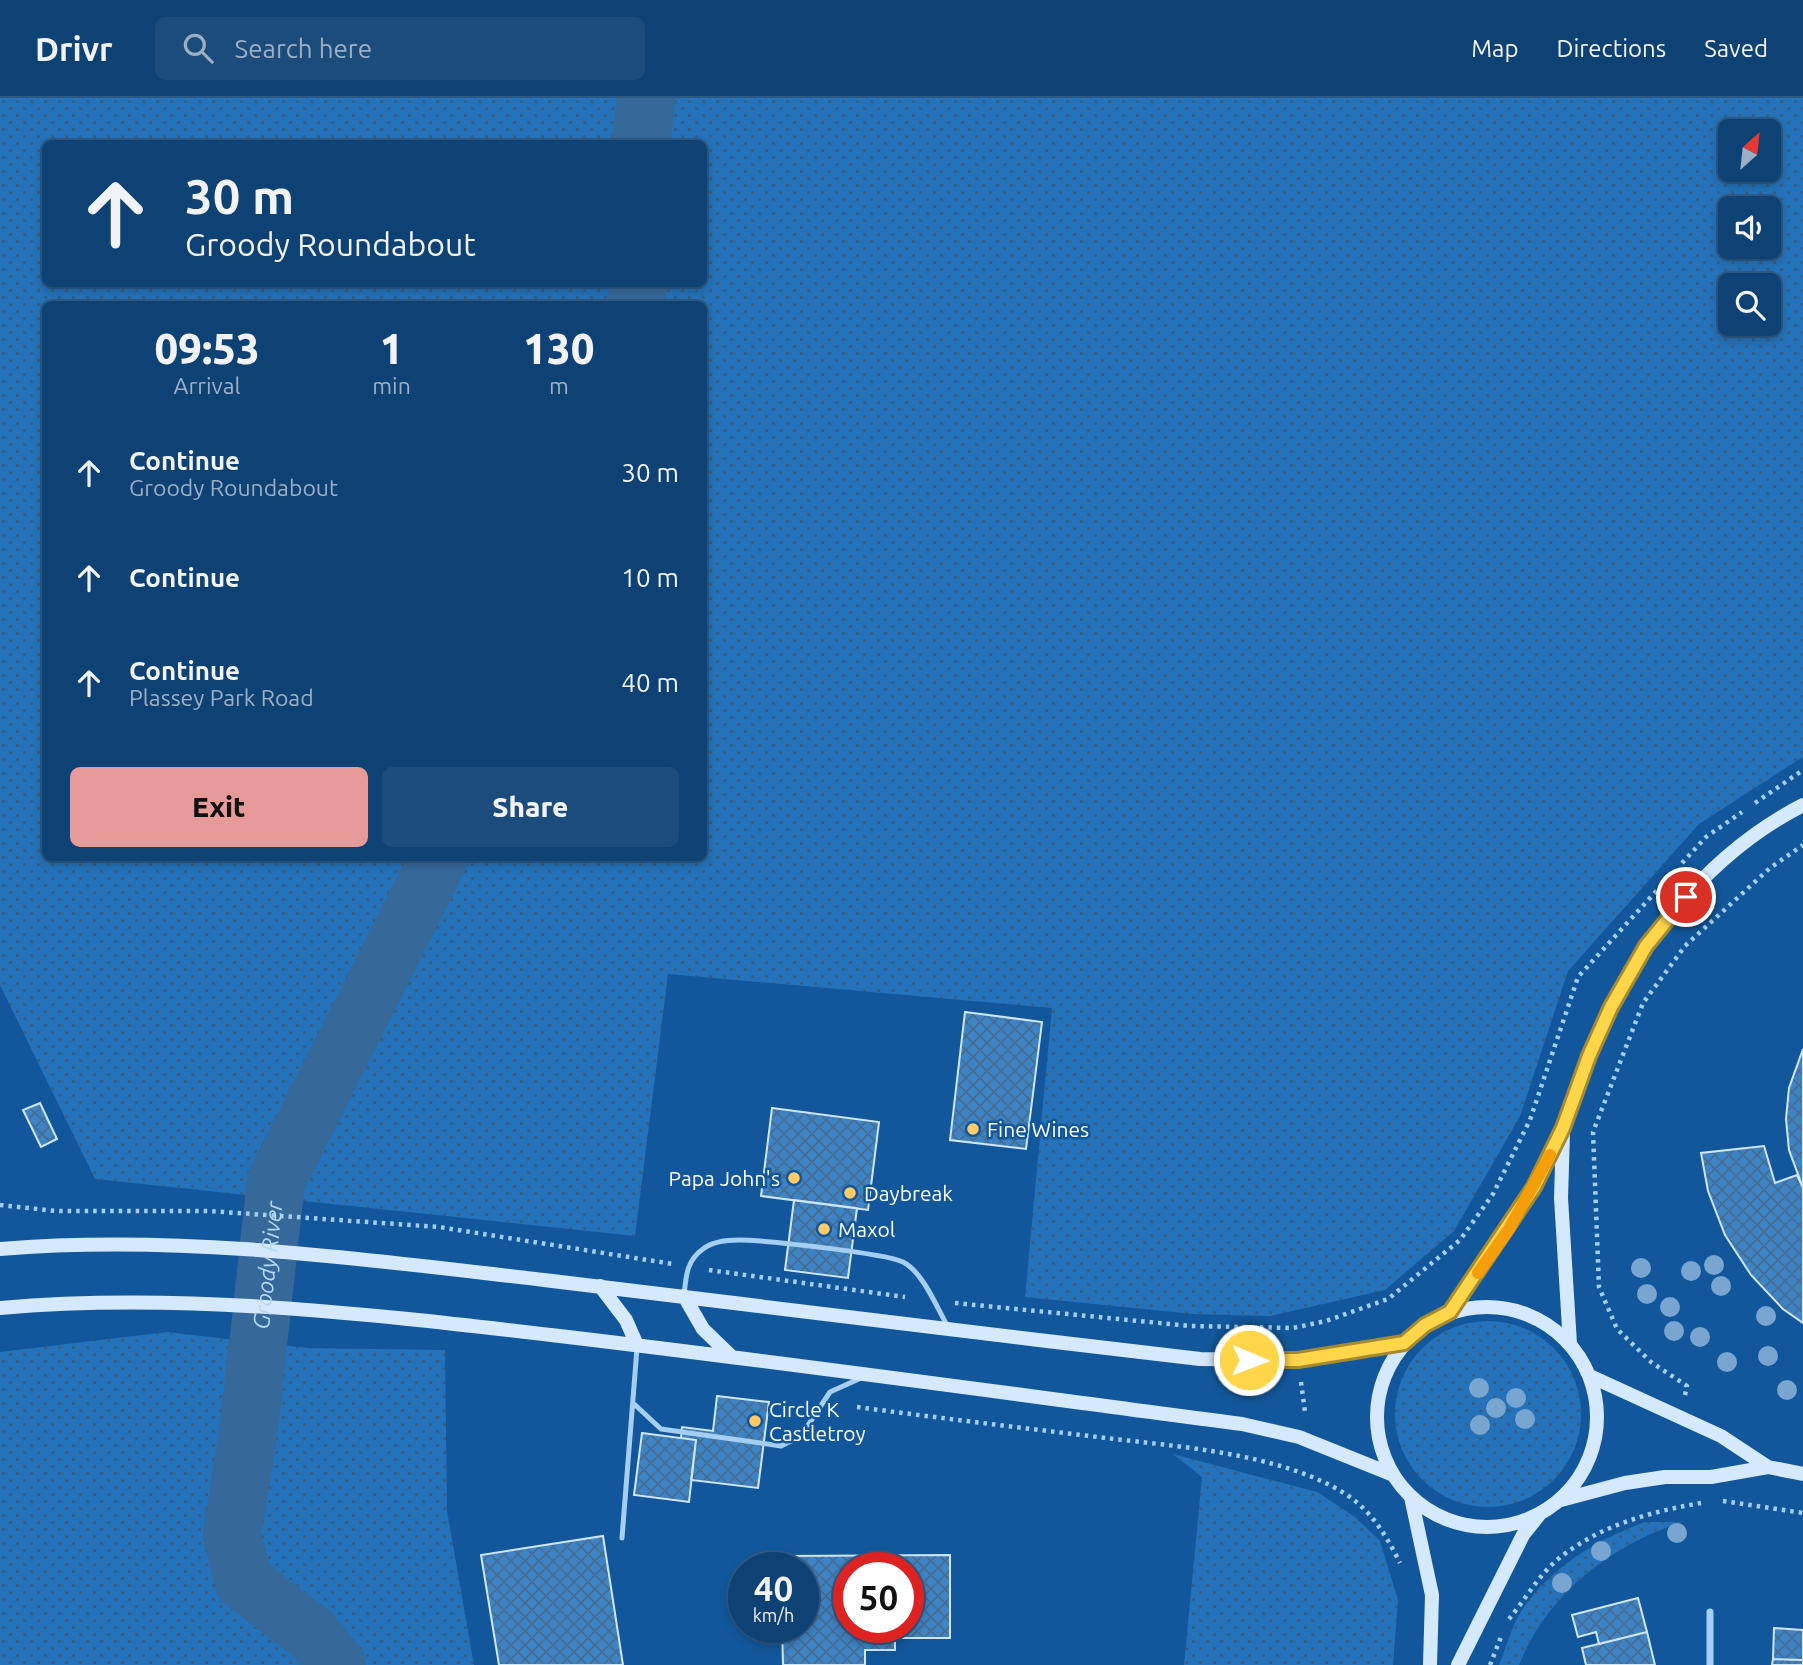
<!DOCTYPE html>
<style>
:root{--surface:#0e4174;--page:#1c4c7c;--text:#f1f3f6;--muted:#9bafc5;--line:#2e5a86;--accent:#e69b98}
body{margin:0;font-family:Ubuntu,sans-serif;background:var(--page);color:var(--text);height:100vh;display:flex;flex-direction:column;font-size:26px;white-space:nowrap}
*{box-sizing:border-box;margin:0}
p{font-size:23px;color:var(--muted)}
.icon{flex:none;width:38px;height:38px;fill:none;stroke:currentColor;stroke-width:2;stroke-linecap:round;stroke-linejoin:round}
.map{position:relative;flex:1;overflow:hidden}
.sheet{position:absolute;left:42px;top:203px;width:665px;height:560px;display:flex;flex-direction:column;background:var(--surface);border-radius:10px;box-shadow:0 4px 10px #0003,0 0 0 2px var(--line)}
.sheet>*{flex:none}
.hud{position:absolute;left:42px;top:42px;width:665px;height:147px;border-radius:10px;box-shadow:0 4px 10px #0003,0 0 0 2px var(--line);background:#0e4174;color:var(--text);overflow:hidden}
.needle{width:46px;rotate:27deg}
.buttons{position:absolute;left:1718px;top:21px;display:grid;gap:14px}
.buttons a{display:grid;place-items:center;width:63px;height:63px;border-radius:10px;background:var(--surface);box-shadow:0 4px 10px #0003,0 0 0 2px var(--line);font-size:35px}
.speed{position:absolute;left:728px;top:1454px;display:flex;gap:14px;font-size:35px;font-weight:700;text-align:center}
.speed>*{display:grid;place-content:center;width:91px;height:91px;border-radius:50%;background:var(--surface);box-shadow:0 4px 10px #0003,0 0 0 2px var(--line);line-height:1}
.speed small{font-size:18px;font-weight:400}
.speed .limit{border:10px solid #d22;background:#fff;color:#111}
.pin{position:absolute;display:grid;place-items:center;width:60px;height:60px;color:#fff;margin:-30px;border:4px solid #fff;border-radius:50%;box-shadow:0 2px 7px #0007}
.me{position:absolute;width:77px;margin:-38px;rotate:91deg;stroke-linejoin:round;filter:drop-shadow(0 0 5px #0008)}
.turn{display:flex;align-items:center;gap:24px;height:147px;padding:0 28px;font-size:32px}
.turn .icon{width:91px;height:91px;stroke-width:2.5}
.turn b{display:block;font-size:49px;line-height:60px}
.eta{display:flex;justify-content:space-evenly;align-items:center;height:119px;text-align:center}
.eta b{font-size:42px;font-weight:800;line-height:49px}
.cta{display:flex;gap:14px;margin-top:auto;padding:14px 28px}
.cta a{flex:1;height:80px;border-radius:10px;background:var(--accent);color:#111;font-size:28px;font-weight:800;line-height:80px;text-align:center}
.cta a+a{background:var(--page);color:var(--text)}
ul{padding:0;list-style:none}
li{display:flex;align-items:center;gap:21px;height:105px;padding:0 28px}
li div{flex:1}
li b{display:block;font-size:26px}
li em{font-style:normal}
header{display:flex;align-items:center;gap:42px;box-sizing:border-box;height:98px;padding:0 35px;background:var(--surface);border-bottom:2px solid var(--line)}
header strong{font-size:33px}
nav{display:flex;gap:38px;margin-inline-start:auto;font-size:24px}
.search{width:490px;height:63px;background:var(--page);display:flex;align-items:center;gap:18px;box-sizing:border-box;padding:0 24px;border-radius:10px;color:var(--muted);font-size:26px}
.map>svg:first-child{display:block}
.grass{fill:url(#grass-dots);fill-rule:evenodd}
.lines{fill:none;stroke-linecap:round;stroke-linejoin:round}
.river{stroke:#366899;stroke-width:58}
.building{fill:url(#building-cross-hatch);stroke:#cee7fe;stroke-width:2;fill-rule:evenodd}
.path{stroke:#a5cef4;stroke-width:4.5;stroke-dasharray:3.5 5;stroke-linecap:butt}
.lane{stroke:#a5cef4;stroke-width:5}
.street{stroke:#a5cef4;stroke-width:7}
.secondary{stroke:#d5e9fd;stroke-width:14}
.tree{fill:#79a6d1}
.route-casing{stroke:#a68a30;stroke-width:18}
.route{stroke:#ffd54a;stroke-width:12}
.slow{stroke:#f59e0b;stroke-width:12}
.poi-dot{fill:#ffca68;stroke:#12579b;stroke-width:2.5}
.labels{text-anchor:middle;dominant-baseline:central;stroke-width:5;stroke-linejoin:round;paint-order:stroke}
.poi-label{font-size:21px;fill:#fff;stroke:#12579b;text-anchor:start}
.water-label{font-size:23px;font-style:italic;fill:#b2d8fa;stroke:#12579b}
</style>
<header>
<strong>Drivr</strong>
<div class="search"><svg class="icon" aria-label="search" viewBox="0 0 24 24"><circle cx="10" cy="10" r="6"/><path d="M15 15l6 6"/></svg>Search here</div>
<nav><a>Map</a><a>Directions</a><a>Saved</a></nav>
</header>
<div class="map">
<svg width="1803" height="1567" viewBox="0 0 1803 1567">
<defs>
<pattern id="grass-dots" width="8" height="8" patternUnits="userSpaceOnUse" patternTransform="scale(1.75)"><rect width="8" height="8" fill="#2472b9"/><path d="M2 2h.1M6 6h.1" fill="none" stroke="#3a5d7d" stroke-width="1.8" stroke-linecap="round"/></pattern>
<pattern id="building-cross-hatch" width="8" height="8" patternUnits="userSpaceOnUse" patternTransform="scale(1.75)"><rect width="8" height="8" fill="#3e83c4"/><path d="M0 0l8 8M0 8l8-8" fill="none" stroke="#446d94"/></pattern>
</defs>
<rect width="100%" height="100%" fill="#12579b"/>
<path class="grass" d="M0,0H1803V659L1699,726L1568,873L1520,1018L1454,1133L1385,1192L1270,1218L1193,1216L1025,1199L1052,910L668,876L635,1138L95,1081L0,887ZM1731,33H1769V72H1731ZM46,46H704V186H46ZM1731,110H1769V149H1731ZM1731,187H1769V226H1731ZM46,206H704V760H46Z
M1395 1316a93 93 0 1 1 186 0a93 93 0 1 1-186 0Z
M167,1234L307,1250L445,1252L447,1413L474,1567H0V1254Z
M1173,1356L1317,1394L1355,1419L1380,1443L1398,1502L1393,1567H1184L1202,1379Z
M1645,1424H1682C1610,1448 1548,1495 1519,1567H1499C1506,1550 1512,1527 1522,1512C1552,1468 1597,1442 1645,1424Z"/>
<g class="lines">
<g class="river">
<path d="M641,46L646,0"/>
<path d="M636,206L638,186"/>
<path id="s1" d="M337,1567L311,1535L244,1484L232,1437L249,1329L276,1083L439,760"/>
</g>
</g>
<path class="building" d="M965,914L1042,924L1026,1051L950,1042Z
M1803,951V1090L1789,1052L1786,1021L1789,990Z
M40,1005L57,1041L41,1049L23,1012Z
M772,1010L879,1024L868,1112L761,1098Z
M1764,1048L1775,1085L1797,1077L1803,1090V1225L1783,1211L1751,1177L1725,1137L1708,1093L1701,1055Z
M794,1102L857,1110L848,1180L785,1172Z
M717,1298L769,1304L758,1390L691,1382L696,1342L681,1340L682,1329L713,1333Z
M642,1335L696,1342L689,1404L634,1397Z
M603,1438L623,1567H499L481,1457Z
M950,1457V1540H895V1552H865V1567H783L782,1530H803V1470H782V1458ZM849,1470H908V1530H849Z
M1638,1500L1647,1534L1599,1546L1596,1534L1578,1539L1572,1517Z
M1774,1530L1803,1532V1562L1773,1561Z
M1647,1534L1655,1567H1586L1582,1550Z
M1773,1561L1803,1562V1567H1772Z"/>
<g class="lines">
<path class="path" d="M1755,705L1803,672
M1682,765L1706,739L1742,714
M0,1107L56,1113H209L439,1129L673,1166
M709,1172L905,1199
M955,1205L1190,1228L1293,1230L1326,1223L1388,1201L1460,1142L1493,1096L1530,1022L1578,879L1660,789
M1301,1284L1305,1314
M1685,1297L1687,1288L1651,1264L1617,1231L1599,1189L1593,1034L1643,905L1685,848L1770,770L1803,747
M857,1309C940,1320 1023,1330 1106,1340C1181,1349 1278,1355 1344,1395C1371,1412 1386,1437 1400,1465
M1723,1403L1803,1415
M1509,1521C1524,1503 1539,1477 1557,1462C1598,1428 1649,1414 1701,1405
M1490,1567L1501,1539"/>
<path class="lane" d="M684,1198C686,1179 686,1163 703,1151C713,1143 727,1142 739,1142C763,1142 884,1155 903,1164C923,1174 937,1210 948,1229
M633,1305L661,1331L781,1348L801,1338L830,1294L861,1280
M622,1440L637,1250"/>
<path class="street" d="M1710,1567V1514"/>
<path class="secondary" d="M1563,1035L1561,1100L1570,1246
M0,1151C182,1136 363,1161 544,1182C762,1207 981,1236 1200,1261L1298,1262L1404,1245
M600,1188L626,1222L637,1247
M684,1198L703,1231L732,1259
M1377 1319a110 110 0 1 1 220 0a110 110 0 1 1-220 0Z
M0,1210C183,1194 369,1216 551,1237C782,1264 1012,1296 1242,1326L1299,1339L1391,1376
M1450,1214C1492,1155 1535,1097 1564,1030C1574,1005 1580,979 1590,955C1634,852 1702,759 1803,707
M1590,1278L1721,1338L1768,1369
M1411,1399L1432,1497L1430,1567
M1561,1402L1625,1385L1665,1379H1711L1768,1369L1803,1376
M1458,1567L1523,1437L1539,1417"/>
</g>
<g class="tree">
<circle cx="1714" cy="1167" r="10"/>
<circle cx="1641" cy="1170" r="10"/>
<circle cx="1691" cy="1173" r="10"/>
<circle cx="1721" cy="1188" r="10"/>
<circle cx="1647" cy="1196" r="10"/>
<circle cx="1670" cy="1209" r="10"/>
<circle cx="1766" cy="1218" r="10"/>
<circle cx="1674" cy="1233" r="10"/>
<circle cx="1700" cy="1239" r="10"/>
<circle cx="1768" cy="1258" r="10"/>
<circle cx="1727" cy="1264" r="10"/>
<circle cx="1479" cy="1290" r="10"/>
<circle cx="1787" cy="1292" r="10"/>
<circle cx="1516" cy="1300" r="10"/>
<circle cx="1496" cy="1310" r="10"/>
<circle cx="1525" cy="1321" r="10"/>
<circle cx="1480" cy="1327" r="10"/>
<circle cx="1677" cy="1435" r="10"/>
<circle cx="1601" cy="1453" r="10"/>
<circle cx="1562" cy="1485" r="10"/>
</g>
<g class="lines">
<defs>
<path id="route" d="M1249,1262H1298L1404,1245L1425,1227L1450,1214L1534,1089L1563,1030L1589,958L1611,909L1646,848L1686,799"/>
</defs>
<use href="#route" class="route-casing"/>
<use href="#route" class="route"/>
<path class="slow" d="M1478,1175L1509,1131L1550,1057"/>
</g>
<g class="poi-dot">
<circle cx="973" cy="1031" r="7"/>
<circle cx="794" cy="1080" r="7"/>
<circle cx="850" cy="1095" r="7"/>
<circle cx="824" cy="1131" r="7"/>
<circle cx="755" cy="1323" r="7"/>
</g>
<g class="labels">
<g class="poi-label">
<text x="987" y="1031">Fine Wines</text>
<text x="780" y="1080" text-anchor="end">Papa John's</text>
<text x="864" y="1095">Daybreak</text>
<text x="838" y="1131">Maxol</text>
<text x="769" y="1311">Circle K<tspan x="769" dy="24">Castletroy</tspan></text>
</g>
<g class="water-label">
<text stroke="none"><textPath href="#s1" startOffset="446">Groody River</textPath></text>
</g>
</g>
</svg>
<div class="buttons">
<a><svg class="needle" viewBox="-14 -14 28 28"><path d="M0-13l5 13h-10z" fill="#e53935"/><path d="M0 13l5-13h-10z" fill="#9bafc5"/></svg></a>
<a><svg class="icon" aria-label="sound" viewBox="0 0 24 24"><path d="M4 9h4l5-4v14l-5-4H4zM17 9q2 3 0 6"/></svg></a>
<a><svg class="icon" aria-label="search" viewBox="0 0 24 24"><circle cx="10" cy="10" r="6"/><path d="M15 15l6 6"/></svg></a>
</div>
<div class="speed"><div>40<small>km/h</small></div><div class="limit">50</div></div>
<div class="pin" style="left:1686px;top:799px;background:#d93025"><svg class="icon" aria-label="arrive" viewBox="0 0 24 24"><path d="M6 21V4h12l-3 4 3 4H6"/></svg></div>
<svg class="me" style="left:1249px;top:1262px" viewBox="-20 -20 40 40"><circle r="17" fill="#ffd54a" stroke="#fff" stroke-width="3"/><path d="M0-11L8 9 0 5-8 9z" fill="#fff"/></svg>
<div class="hud">
<div class="turn"><svg class="icon" aria-label="ahead" viewBox="0 0 24 24"><path d="M12 20V5M6 11l6-6 6 6"/></svg><div><b>30 m</b>Groody Roundabout</div></div>
</div>
<section class="sheet">
<div class="eta">
<div><b>09:53</b><p>Arrival</p></div>
<div><b>1</b><p>min</p></div>
<div><b>130</b><p>m</p></div>
</div>
<ul>
<li><svg class="icon" aria-label="ahead" viewBox="0 0 24 24"><path d="M12 20V5M6 11l6-6 6 6"/></svg><div><b>Continue</b><p>Groody Roundabout</p></div><em>30 m</em></li>
<li><svg class="icon" aria-label="ahead" viewBox="0 0 24 24"><path d="M12 20V5M6 11l6-6 6 6"/></svg><div><b>Continue</b></div><em>10 m</em></li>
<li><svg class="icon" aria-label="ahead" viewBox="0 0 24 24"><path d="M12 20V5M6 11l6-6 6 6"/></svg><div><b>Continue</b><p>Plassey Park Road</p></div><em>40 m</em></li>
</ul>
<div class="cta"><a>Exit</a><a>Share</a></div>
</section>
</div>
